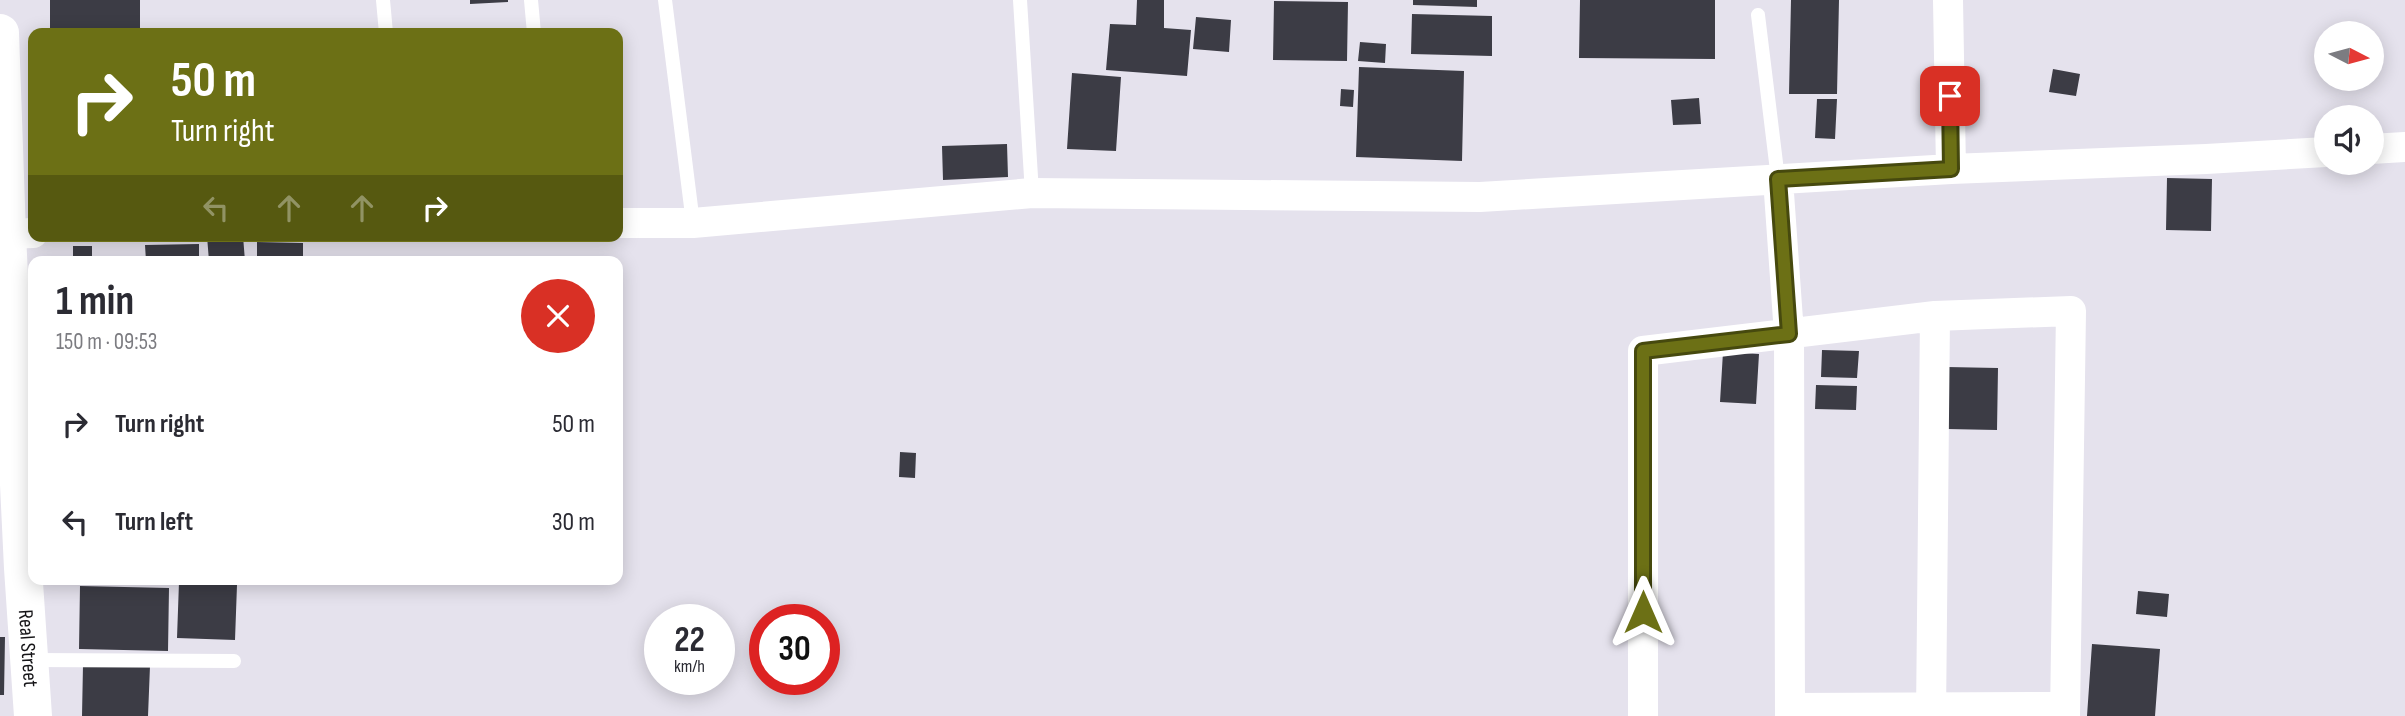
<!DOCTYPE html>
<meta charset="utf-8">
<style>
:root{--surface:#fff;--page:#f2f2f3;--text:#2b2b33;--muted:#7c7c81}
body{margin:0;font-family:"Sofia Sans Condensed",sans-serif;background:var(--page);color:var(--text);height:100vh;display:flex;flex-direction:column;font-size:26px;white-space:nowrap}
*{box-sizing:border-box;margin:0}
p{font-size:23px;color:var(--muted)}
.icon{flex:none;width:38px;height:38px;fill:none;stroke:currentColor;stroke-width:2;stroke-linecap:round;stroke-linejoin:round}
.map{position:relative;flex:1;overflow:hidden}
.panel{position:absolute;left:28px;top:256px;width:595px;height:329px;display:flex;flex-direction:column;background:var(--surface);border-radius:14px;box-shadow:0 4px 18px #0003}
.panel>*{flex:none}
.hud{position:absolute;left:28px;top:28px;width:595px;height:214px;border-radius:14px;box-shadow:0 4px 18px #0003;background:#6c7015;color:#fff;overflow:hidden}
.needle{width:46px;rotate:96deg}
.controls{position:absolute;left:2314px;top:21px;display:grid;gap:14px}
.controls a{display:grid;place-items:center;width:70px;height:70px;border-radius:50%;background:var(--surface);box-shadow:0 4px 18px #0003;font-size:35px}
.speed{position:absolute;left:644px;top:604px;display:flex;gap:14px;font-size:35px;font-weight:700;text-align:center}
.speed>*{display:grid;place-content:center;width:91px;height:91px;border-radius:50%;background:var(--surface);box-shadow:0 4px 18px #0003;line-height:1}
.speed small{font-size:18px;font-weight:400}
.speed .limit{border:10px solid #d22;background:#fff;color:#111}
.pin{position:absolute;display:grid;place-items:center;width:60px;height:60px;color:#fff;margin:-30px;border-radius:14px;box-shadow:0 4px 10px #0006}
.me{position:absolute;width:77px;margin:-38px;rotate:0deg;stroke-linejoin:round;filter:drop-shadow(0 0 5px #0008)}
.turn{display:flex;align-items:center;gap:24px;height:147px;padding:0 28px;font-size:32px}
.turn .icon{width:91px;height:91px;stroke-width:2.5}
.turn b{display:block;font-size:49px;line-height:60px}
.lanes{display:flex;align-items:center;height:66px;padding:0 28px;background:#0003;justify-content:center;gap:35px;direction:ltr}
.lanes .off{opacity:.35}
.round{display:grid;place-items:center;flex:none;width:74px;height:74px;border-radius:37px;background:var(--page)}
.summary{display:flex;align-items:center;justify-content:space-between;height:119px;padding:0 28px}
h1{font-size:42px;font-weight:700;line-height:52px}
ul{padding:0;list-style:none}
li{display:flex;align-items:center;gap:21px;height:98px;padding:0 28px}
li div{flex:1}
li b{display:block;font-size:26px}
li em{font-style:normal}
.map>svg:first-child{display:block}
.building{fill:#3c3c45}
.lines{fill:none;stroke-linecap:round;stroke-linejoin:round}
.lane{stroke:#fff;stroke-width:14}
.street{stroke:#fff;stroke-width:30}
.secondary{stroke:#fff;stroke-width:38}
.route-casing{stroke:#46490e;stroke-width:18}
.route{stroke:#6c7015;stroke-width:12}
.labels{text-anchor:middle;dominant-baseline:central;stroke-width:7;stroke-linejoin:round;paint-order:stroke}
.street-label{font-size:21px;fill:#161518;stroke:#e5e2ed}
</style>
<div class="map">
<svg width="2405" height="716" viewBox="0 0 2405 716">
<rect width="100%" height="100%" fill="#e5e2ed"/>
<path class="building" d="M50,0H140V33H50Z
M470,0H508V2L470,4Z
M1137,0H1164V28L1191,30L1187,76L1106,70L1110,24L1136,25Z
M1413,0H1477V7L1413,5Z
M1580,0H1715V59L1579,58Z
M1791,0H1839L1837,94H1789Z
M1274,1L1348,2L1347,61L1273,60Z
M1412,14L1492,16V56L1411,54Z
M1196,17L1231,20L1229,52L1193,49Z
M1360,42L1386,44L1385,63L1358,61Z
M1359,67L1464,71L1462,161L1356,157Z
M2053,69L2080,74L2076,96L2049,92Z
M1072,73L1121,77L1116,151L1067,149Z
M1341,89L1354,90L1353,107L1340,106Z
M1699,98L1701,124L1673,125L1671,100Z
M1817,99H1837L1835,139L1815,138Z
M1007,144L1008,177L943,180L942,146Z
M2167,178L2212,179L2211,231L2166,230Z
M207,236H243L245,261H209Z
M257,242L303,243V261H257Z
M199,244V261H146L145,245Z
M73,246H92V258H73Z
M1822,350L1859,351L1857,378L1821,377Z
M1723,352L1759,354L1756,404L1720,402Z
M1947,367L1998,368L1997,430L1947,429Z
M1816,385L1857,386L1856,410L1815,409Z
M900,452L916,453L915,478L899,477Z
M97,579H137L136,583L97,581Z
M179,582L237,585L235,640L177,638Z
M80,586L169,588L168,651L79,649Z
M2138,591L2169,594L2167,617L2136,614Z
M0,637H5L4,695H0Z
M2092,644L2160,649L2155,716H2087Z
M83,665L150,666L148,716H82Z"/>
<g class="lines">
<path class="lane" d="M383,0L386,33
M531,0L534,33
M665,0L693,223
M1020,0L1032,193
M1758,15L1778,179
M32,660L234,661"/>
<path class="street" d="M1948,0L1951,169
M2371,149L2405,147
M1778,179L1789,334L1790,716
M618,223H693L1032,193L1480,197L1951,169L2206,159L2326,152
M7,234L33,233
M1790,708L2065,707
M1643,716V351L1935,316L2071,311L2065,716
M1931,716L1935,316"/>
<path class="secondary" id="s1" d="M0,33L7,234L23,568L33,716"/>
</g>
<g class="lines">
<defs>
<path id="route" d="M1643,612V351L1789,334L1778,179L1951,169L1950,96"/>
</defs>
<use href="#route" class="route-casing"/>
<use href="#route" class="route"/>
</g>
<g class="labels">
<g class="street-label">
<text stroke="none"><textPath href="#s1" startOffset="616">Real Street</textPath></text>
</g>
</g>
</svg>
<div class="controls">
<a><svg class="needle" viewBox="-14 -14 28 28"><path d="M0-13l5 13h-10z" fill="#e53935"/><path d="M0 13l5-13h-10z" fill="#7c7c81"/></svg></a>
<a><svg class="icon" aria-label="sound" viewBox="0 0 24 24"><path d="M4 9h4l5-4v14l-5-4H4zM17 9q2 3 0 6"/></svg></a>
</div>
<div class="speed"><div>22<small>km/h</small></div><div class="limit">30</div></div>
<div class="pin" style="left:1950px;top:96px;background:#d93025"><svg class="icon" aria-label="arrive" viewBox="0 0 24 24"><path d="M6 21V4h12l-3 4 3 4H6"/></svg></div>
<svg class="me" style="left:1643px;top:612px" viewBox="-20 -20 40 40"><path d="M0-17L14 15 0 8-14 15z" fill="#6c7015" stroke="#fff" stroke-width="4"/></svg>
<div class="hud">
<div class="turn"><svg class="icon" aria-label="right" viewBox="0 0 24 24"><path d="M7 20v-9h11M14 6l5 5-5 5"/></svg><div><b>50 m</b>Turn right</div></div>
<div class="lanes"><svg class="icon off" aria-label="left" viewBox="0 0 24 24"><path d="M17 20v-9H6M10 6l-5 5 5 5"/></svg><svg class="icon off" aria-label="ahead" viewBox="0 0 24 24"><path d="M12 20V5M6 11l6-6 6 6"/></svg><svg class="icon off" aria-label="ahead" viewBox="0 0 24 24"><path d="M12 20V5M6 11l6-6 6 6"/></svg><svg class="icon" aria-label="right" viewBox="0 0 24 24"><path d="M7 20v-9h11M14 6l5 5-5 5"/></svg></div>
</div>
<section class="panel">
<div class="summary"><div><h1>1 min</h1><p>150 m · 09:53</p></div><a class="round" style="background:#d93025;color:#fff"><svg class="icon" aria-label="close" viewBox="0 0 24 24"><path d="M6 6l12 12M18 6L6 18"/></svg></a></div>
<ul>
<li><svg class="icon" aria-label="right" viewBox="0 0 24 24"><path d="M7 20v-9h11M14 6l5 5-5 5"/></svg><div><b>Turn right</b></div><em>50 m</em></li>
<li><svg class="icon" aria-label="left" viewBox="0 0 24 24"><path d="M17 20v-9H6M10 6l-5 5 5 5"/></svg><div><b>Turn left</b></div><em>30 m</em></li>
</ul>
</section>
</div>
